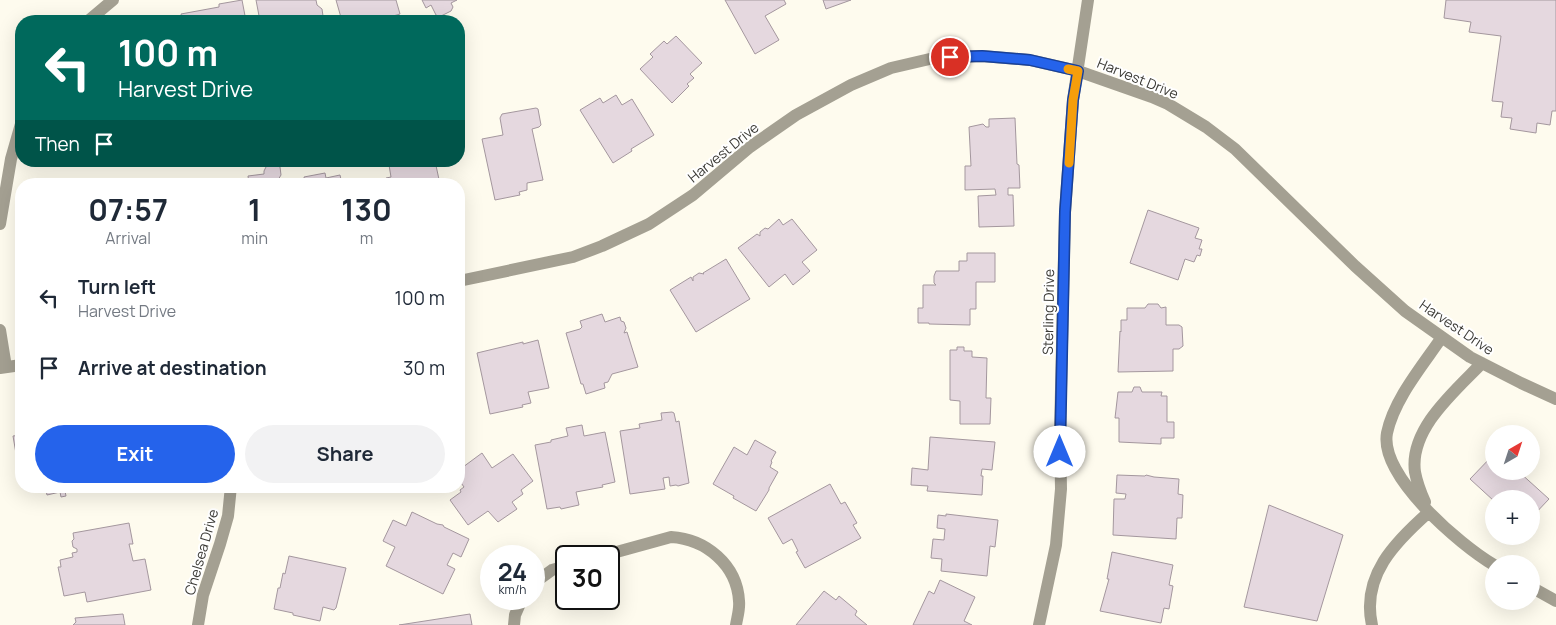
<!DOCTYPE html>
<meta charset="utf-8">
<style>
:root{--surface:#fff;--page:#f2f2f3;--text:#1f2937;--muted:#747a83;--accent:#2563eb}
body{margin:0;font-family:Manrope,sans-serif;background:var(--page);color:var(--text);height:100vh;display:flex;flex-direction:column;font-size:19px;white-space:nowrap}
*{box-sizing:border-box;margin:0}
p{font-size:16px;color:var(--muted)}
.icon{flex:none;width:28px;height:28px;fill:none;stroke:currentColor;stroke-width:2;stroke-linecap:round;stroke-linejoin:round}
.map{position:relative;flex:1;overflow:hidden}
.panel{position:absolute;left:15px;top:178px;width:450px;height:315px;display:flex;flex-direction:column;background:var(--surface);border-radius:20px;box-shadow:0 5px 20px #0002}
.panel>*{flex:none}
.banner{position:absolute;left:15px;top:15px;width:450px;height:152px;border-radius:20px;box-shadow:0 5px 20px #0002;background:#00695c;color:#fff;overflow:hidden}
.needle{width:32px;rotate:39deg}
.controls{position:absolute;left:1485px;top:425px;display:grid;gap:10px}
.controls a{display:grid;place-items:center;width:55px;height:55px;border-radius:50%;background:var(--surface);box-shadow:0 5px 20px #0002;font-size:25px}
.speed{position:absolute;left:480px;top:545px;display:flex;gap:10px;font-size:25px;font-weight:700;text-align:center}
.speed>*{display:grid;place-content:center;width:65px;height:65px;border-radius:50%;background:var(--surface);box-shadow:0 5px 20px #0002;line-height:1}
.speed small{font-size:12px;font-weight:400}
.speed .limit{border:2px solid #111;border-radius:8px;background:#fff;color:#111}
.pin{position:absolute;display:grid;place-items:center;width:42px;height:42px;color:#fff;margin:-21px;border:2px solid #fff;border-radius:50%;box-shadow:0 1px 5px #0007}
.me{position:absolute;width:55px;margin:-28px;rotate:0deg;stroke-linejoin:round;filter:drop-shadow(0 0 4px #0008)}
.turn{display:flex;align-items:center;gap:18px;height:105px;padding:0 20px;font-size:22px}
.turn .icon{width:65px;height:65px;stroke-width:2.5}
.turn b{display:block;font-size:35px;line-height:42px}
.then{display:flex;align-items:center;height:48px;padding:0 20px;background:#0003;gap:10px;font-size:19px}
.eta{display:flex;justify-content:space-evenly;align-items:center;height:85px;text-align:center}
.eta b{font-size:30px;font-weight:700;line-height:35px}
.action{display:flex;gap:10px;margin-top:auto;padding:10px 20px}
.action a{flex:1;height:58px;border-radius:30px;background:var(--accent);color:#fff;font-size:20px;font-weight:700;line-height:58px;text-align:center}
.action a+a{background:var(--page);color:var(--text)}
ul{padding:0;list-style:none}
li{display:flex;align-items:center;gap:15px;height:70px;padding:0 20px}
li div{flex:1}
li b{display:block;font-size:19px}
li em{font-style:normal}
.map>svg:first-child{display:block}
.building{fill:#e5d8df;stroke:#a4979e}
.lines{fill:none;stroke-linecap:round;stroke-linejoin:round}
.minor{stroke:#a4a092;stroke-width:12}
.route-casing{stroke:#184099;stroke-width:12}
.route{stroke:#2563eb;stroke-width:9}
.slow{stroke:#f59e0b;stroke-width:9}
.labels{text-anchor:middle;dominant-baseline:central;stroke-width:4;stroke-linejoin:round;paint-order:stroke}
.street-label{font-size:14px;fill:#3c3b36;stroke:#fff}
</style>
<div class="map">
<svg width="1556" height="625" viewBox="0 0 1556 625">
<rect width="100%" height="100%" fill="#fefbee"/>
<path class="building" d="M242,0L246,21H181H183L181,14L219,7V4Z
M256,0H316L317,5L322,9L323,16L321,21H260Z
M336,0H396L400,14L383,19L384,21H342Z
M422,0H457L451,3L453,7L451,11L439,17L436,15L431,5L426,8Z
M725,0H784L786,4L765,16L779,40L755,54Z
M823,0H851L826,9Z
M1446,0H1556V111H1552L1550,125L1537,123L1536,133L1510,129L1512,118L1501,117L1503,102L1492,101L1501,36L1469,32L1471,22L1444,18Z
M676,36L702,63L690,74L694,78L687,84L689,86L672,103L640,69L653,57L650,54L664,41L667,44Z
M616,95L622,105L632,99L654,135L631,149L632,151L613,163L580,110L600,98L603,103Z
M536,108L538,109L541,125L539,127L532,129L543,180L527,183V190L519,192L520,195L495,200L482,139L503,135L500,118L502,114Z
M1015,118L1017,164L1019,165L1020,188H1008V195H1013L1014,226L979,227L978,196L996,195L995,189L965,190V166H971L969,127L983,124L986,127H989V119Z
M400,161H435L440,184H387L386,178L391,177L389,165L400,163Z
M275,164L280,167L281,175L278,180L279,184H249L248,176L264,174V171L267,165Z
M325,173L326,178L340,175L342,184H305L304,177Z
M1148,210L1199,228L1195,238L1202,240L1199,249H1202L1200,256L1197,255L1194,262L1185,259L1178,280L1130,263Z
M779,219L783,225L792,219L817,250L802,262L810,271L793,285L785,274L769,287L738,248L757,234L760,236V232L765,228L768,229Z
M967,253H995V282H976V309H970V325L929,324V323H918V308H923V285H936L934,283V276L936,271H959V261H967Z
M726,259L750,299L696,332L670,290L691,277L693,281V277L699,273L704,274L703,273Z
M1148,304H1158L1161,308L1166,307V325H1179L1182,327L1183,346L1179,349H1173V371L1118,372L1120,331L1121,332V320H1127V308H1145Z
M602,314L605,322L620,317L621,321L624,322L626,328L624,333L627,332L638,367L612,374L608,382L604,383L605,388L586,394L583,384H581L566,333L580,329L582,327L580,321Z
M538,340L549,388L528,392L531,403L522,405L523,407L490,414L477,353L523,342V344Z
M957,347H964V351H972V357L987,358L986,398H991L990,424H960V401L950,400V350H957Z
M1134,387H1140L1142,392H1162L1161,396H1167V422H1174V438H1161V444L1119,442V418H1115L1118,392H1132Z
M672,412L674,413L676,422L679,421L689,483L678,486L676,485L670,486L669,477L663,478L665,489L630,494L620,431L640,428L639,424L662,420L661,413Z
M582,425L584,436L605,432L615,482L602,485L603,487L576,492L579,505L561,509L560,507L547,509L535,445L551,442V440L568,436L566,428Z
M21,435V483L13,436Z
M930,437L995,442L992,470L982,469L981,476H983L982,495L927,491L928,486L911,485L912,468L928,470Z
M755,440L776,452L771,461L772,462L770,467L778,472L769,488V490L756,511L733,498L734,496L713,484L734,447L747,455Z
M482,453L492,468L513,454L533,481L521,490L523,494L512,502L517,509L498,522L488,511L468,525L450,500L461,492L460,490L464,487L459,480V470Z
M1494,454V471H1518L1549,499L1531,518V499H1494V501L1470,479Z
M1117,475L1145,476L1146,475L1154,477L1179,479L1178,494L1183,495L1182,518H1177L1176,539L1113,535L1114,499H1125L1126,494L1116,493Z
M830,484L841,504L845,502L857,523L853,525L861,538L805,568L796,552L798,551L792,539L783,544L768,518Z
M45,486H64L66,496L61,497L60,492L47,495Z
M1269,505L1343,535L1317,621L1244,607Z
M412,512L437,524L443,525L444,527L469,539L461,557L453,553L447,565L455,569L443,594L386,566L395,547L383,541L393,520L406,526Z
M946,514L998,520L995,547L990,546L987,576L941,571L942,559L931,558L933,539L944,540L945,529L937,528L938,515L946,516Z
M129,523L133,544H129L133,561L145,559L151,590L87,602L85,592L64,596L58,567H61L60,560L73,557L72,553L77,552V549L73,547L72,541L74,539L73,533Z
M1112,552L1173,565L1169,585L1173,586L1169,609L1164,608L1161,623L1100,611L1109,579H1107Z
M289,556L346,568L336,608L334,610L323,607L320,621L293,615V613L274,609L278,588H280L283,573L285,574Z
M940,580L975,597L964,621L972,625H913L929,591L934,594Z
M824,591L836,600L839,596L857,611L855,615L867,625H796Z
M123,614L125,625H73L76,622L75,618Z
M470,614L472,625H399Z"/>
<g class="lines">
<path class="minor" d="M88,21L113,0
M0,224L11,159L21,124
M459,281L573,257L602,246L649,224L693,195L750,147L796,115L851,85L891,68L934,58L982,56L1030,60L1078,71L1152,97L1168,104L1206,127L1235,149L1355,266L1405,311L1470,357L1521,383L1556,399
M0,330L6,367
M1442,337C1423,365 1394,399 1387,433C1379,476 1460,545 1494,565
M0,368L21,365
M1425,502C1421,493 1417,483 1415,472C1409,429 1455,391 1482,363
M602,556L671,537C706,539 737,565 739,601C740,609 737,618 736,625
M534,583L552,570L566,566
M1531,587L1556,601
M198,625L203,595L220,544L228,516L231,486
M514,625L515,615L522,599
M1039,625L1056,545L1061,489L1060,433L1065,212L1073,100L1088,0
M1372,625C1361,576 1395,542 1429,512"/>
</g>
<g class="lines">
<defs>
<path id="route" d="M950,57L982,56L1030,60L1078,71L1073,100L1065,212L1060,452"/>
</defs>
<use href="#route" class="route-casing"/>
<use href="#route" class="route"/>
<path class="slow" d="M1068,69L1078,71L1073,100L1069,163"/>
</g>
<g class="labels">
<g class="street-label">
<text transform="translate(1138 78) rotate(22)">Harvest Drive</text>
<text transform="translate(723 152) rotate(-39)">Harvest Drive</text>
<text transform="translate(1048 312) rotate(-89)">Sterling Drive</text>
<text transform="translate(1457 327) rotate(34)">Harvest Drive</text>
<text transform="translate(201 552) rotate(-74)">Chelsea Drive</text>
</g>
</g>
</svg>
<div class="controls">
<a><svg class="needle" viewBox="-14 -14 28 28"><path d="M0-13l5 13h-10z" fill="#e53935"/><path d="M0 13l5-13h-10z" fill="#747a83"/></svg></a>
<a>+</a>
<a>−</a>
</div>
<div class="speed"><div>24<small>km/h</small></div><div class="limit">30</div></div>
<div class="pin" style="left:950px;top:57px;background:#d93025"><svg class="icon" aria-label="arrive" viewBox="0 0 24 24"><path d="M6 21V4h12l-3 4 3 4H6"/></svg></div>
<svg class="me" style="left:1060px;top:452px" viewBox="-20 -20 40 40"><circle r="19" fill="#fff"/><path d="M0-13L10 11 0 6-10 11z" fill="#2563eb"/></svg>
<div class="banner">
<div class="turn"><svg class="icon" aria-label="left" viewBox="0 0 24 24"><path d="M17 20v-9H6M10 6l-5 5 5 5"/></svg><div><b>100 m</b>Harvest Drive</div></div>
<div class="then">Then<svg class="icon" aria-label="arrive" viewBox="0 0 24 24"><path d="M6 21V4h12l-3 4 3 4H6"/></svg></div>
</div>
<section class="panel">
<div class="eta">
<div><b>07:57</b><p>Arrival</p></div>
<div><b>1</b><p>min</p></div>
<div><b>130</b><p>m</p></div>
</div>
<ul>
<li><svg class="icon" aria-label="left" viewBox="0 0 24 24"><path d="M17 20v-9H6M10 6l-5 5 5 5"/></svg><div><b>Turn left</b><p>Harvest Drive</p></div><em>100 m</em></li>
<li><svg class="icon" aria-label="arrive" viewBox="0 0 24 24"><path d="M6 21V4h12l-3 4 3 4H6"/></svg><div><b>Arrive at destination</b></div><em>30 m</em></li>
</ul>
<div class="action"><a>Exit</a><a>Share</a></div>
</section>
</div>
